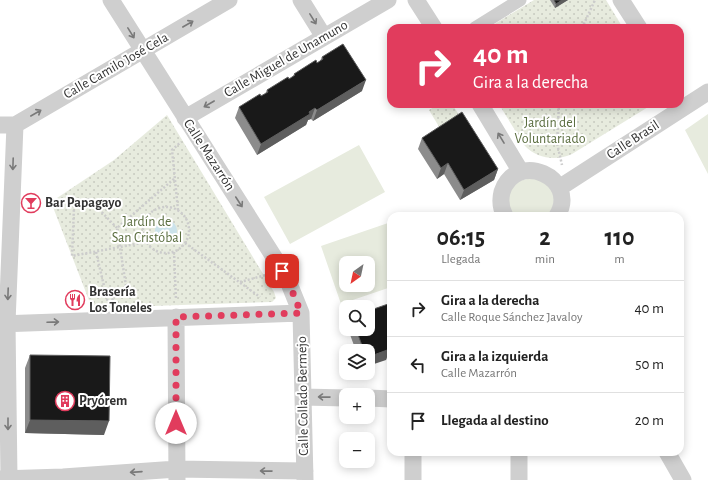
<!DOCTYPE html>
<html lang="es">
<meta charset="utf-8">
<style>
:root{--surface:#fff;--page:#f6f6f6;--text:#222;--muted:#767676;--line:#e0e0e0}
body{margin:0;font-family:"Alegreya Sans",sans-serif;background:var(--page);color:var(--text);height:100vh;display:flex;flex-direction:column;font-size:15px;white-space:nowrap}
*{box-sizing:border-box;margin:0}
p{font-size:13px;color:var(--muted)}
.icon{flex:none;width:22px;height:22px;fill:none;stroke:currentColor;stroke-width:2;stroke-linecap:round;stroke-linejoin:round}
.map{position:relative;flex:1;overflow:hidden}
.details{position:absolute;left:387px;top:212px;width:297px;height:244px;display:flex;flex-direction:column;background:var(--surface);border-radius:12px;box-shadow:0 2px 10px #0003}
.details>*{flex:none}
.guide{position:absolute;left:387px;top:24px;width:297px;height:84px;border-radius:12px;box-shadow:0 2px 10px #0003;background:#e13c5d;color:#fff;overflow:hidden}
.needle{width:26px;rotate:213deg}
.buttons{position:absolute;left:339px;top:256px;display:grid;gap:8px}
.buttons a{display:grid;place-items:center;width:36px;height:36px;border-radius:8px;background:var(--surface);box-shadow:0 2px 10px #0003;font-size:20px}
.pin{position:absolute;display:grid;place-items:center;width:34px;height:34px;color:#fff;margin:-17px;border-radius:8px;box-shadow:0 2px 6px #0006}
.me{position:absolute;width:44px;margin:-22px;rotate:0deg;stroke-linejoin:round;filter:drop-shadow(0 0 3px #0008)}
.turn{display:flex;align-items:center;gap:14px;height:84px;padding:0 20px;font-size:18px}
.turn .icon{width:52px;height:52px;stroke-width:2.5}
.turn b{display:block;font-size:28px;line-height:34px}
.eta{display:flex;justify-content:space-evenly;align-items:center;height:68px;text-align:center}
.eta b{font-size:24px;font-weight:700;line-height:28px}
ul{padding:0;list-style:none}
li{display:flex;align-items:center;gap:12px;height:56px;padding:0 20px;border-top:1px solid var(--line)}
li div{flex:1}
li b{display:block;font-size:15px}
li em{font-style:normal}
.map>svg:first-child{display:block}
.grass{fill:#e7ebde;fill-rule:evenodd}
.park{fill:url(#park-dots)}
.water{fill:#cce3eb}
.lines{fill:none;stroke-linecap:round;stroke-linejoin:round}
.path{stroke:#ccc;stroke-width:2.5;stroke-dasharray:2 2;stroke-linecap:butt}
.pedestrian{stroke:#cfcfcf;stroke-width:13}
.minor{stroke:#cfcfcf;stroke-width:17}
.wall{fill:#8c8c8c}
.shaded-wall{fill:#5e5e5e}
.building{fill:#191919;stroke:#5e5e5e}
.oneway{stroke:#797979}
.route{stroke:#e13c5d;stroke-width:7;stroke-dasharray:0 12.6}
.labels{text-anchor:middle;dominant-baseline:central;stroke-width:4;stroke-linejoin:round;paint-order:stroke}
.street-label{font-size:14px;fill:#323232;stroke:#fff}
.park-label{font-size:14px;fill:#5b6e40;stroke:#fff}
.poi-label{font-size:14px;font-weight:bold;fill:#323232;stroke:#fff;text-anchor:start}
</style>
<div class="map">
<svg width="708" height="480" viewBox="0 0 708 480">
<defs>
<pattern id="park-dots" width="8" height="8" patternUnits="userSpaceOnUse"><rect width="8" height="8" fill="#e7ebde"/><path d="M2 2h.1M6 6h.1" fill="none" stroke="#c7cabf" stroke-width="1.8" stroke-linecap="round"/></pattern>
</defs>
<rect width="100%" height="100%" fill="#fff"/>
<path class="grass" d="M708,114V174L685,130Z
M359,145L385,192L290,244L264,197Z
M539,177L556,194L551,216H513L508,209V194L516,181Z
M391,222V287L341,304L321,246ZM346,263H368V285H346Z"/>
<path class="park" d="M534,0H606L623,28H488Z
M439,104H452L461,118L441,130L429,110Z
M499,104H653L572,154C557,161 537,159 525,146C522,143 520,138 517,133C511,124 505,114 499,104Z
M167,115L274,292L276,298L272,302L92,308L51,202L114,160Z"/>
<path class="water" d="M155 231a11 11 0 1 1 22 0a11 11 0 1 1-22 0Z"/>
<g class="lines">
<path class="path" d="M582,28L595,0
M559,104L557,143L562,165
M143 230a23 23 0 1 1 46 0a23 23 0 1 1-46 0Z
M178,210L172,150L181,142
M117,228L89,199L74,207L72,256L146,242
M185,243L260,297
M96,252L108,303
M174,252L176,300
M240,282L266,275
M109,303L126,286L117,228L175,178"/>
<path class="pedestrian" d="M475,28L520,0"/>
<path class="minor" d="M111,0L286,276L301,313L305,480
M301,0L324,37
M416,0L434,28
M621,0L639,28
M480,104L521,172
M185,118L388,0
M0,125H15L229,0
M559,188L708,92
M505,216C501,209 500,200 502,192C516,149 580,178 557,216
M176,317L177,480
M0,324L301,313
M303,397L346,398
M368,398L391,399
M667,452L683,480
M0,479L63,477L177,469L305,471
M9,479L7,323L15,125
M413,480V452
M519,480V452"/>
</g>
<path class="wall" d="M550,0H568L555,8Z
M322,57L362,91L313,121L311,119L308,120L306,125L257,155L235,118L239,107L265,94L267,90L293,77L294,74L317,63L320,61Z
M633,104H642L636,108Z
M422,138L498,169L494,180L460,200L444,174L437,179L418,149Z
M348,329H368L387,357L386,360L368,351H356Z
M30,355L104,435L25,433V368Z"/>
<path class="shaded-wall" d="M562,0H568L555,8L556,4Z
M366,80L362,91L313,121L317,110Z
M638,104H642L636,108Z
M315,108L311,119L308,120L306,125L257,155L261,144Z
M448,163L444,174L437,179L441,168Z
M498,169L494,180L460,200L464,190Z
M391,346V356L387,357L386,360L368,366V357Z
M30,420L109,421L104,435L25,433Z"/>
<path class="building" d="M554,0H562L556,4Z
M343,44L366,80L317,110L315,108L309,112L310,114L261,144L239,107L260,94L261,96L268,92L267,90L288,77L289,79L295,75L294,74L316,60L317,63L323,59L322,57Z
M462,112L498,169L464,190L448,163L441,168L422,138Z
M391,303V346L389,347L390,349L368,357V351H364L356,329H368V311Z
M30,355L110,356L109,421L30,420Z"/>
<defs><path id="oneway-shaft" d="M-6 0H5M1.5-3L5.5 0L1.5 3" fill="none" stroke-width="1.6" stroke-linecap="round" stroke-linejoin="round"/></defs>
<g class="oneway">
<use href="#oneway-shaft" transform="translate(313 19) rotate(58)"/>
<use href="#oneway-shaft" transform="translate(188 24) rotate(-30)"/>
<use href="#oneway-shaft" transform="translate(131 33) rotate(58)"/>
<use href="#oneway-shaft" transform="translate(209 104) rotate(150)"/>
<use href="#oneway-shaft" transform="translate(36 113) rotate(-30)"/>
<use href="#oneway-shaft" transform="translate(501 138) rotate(-121)"/>
<use href="#oneway-shaft" transform="translate(13 164) rotate(92)"/>
<use href="#oneway-shaft" transform="translate(239 202) rotate(57)"/>
<use href="#oneway-shaft" transform="translate(8 294) rotate(92)"/>
<use href="#oneway-shaft" transform="translate(53 322) rotate(-2)"/>
<use href="#oneway-shaft" transform="translate(324 397) rotate(-179)"/>
<use href="#oneway-shaft" transform="translate(8 424) rotate(90)"/>
<use href="#oneway-shaft" transform="translate(266 471) rotate(-179)"/>
<use href="#oneway-shaft" transform="translate(136 472) rotate(176)"/>
</g>
<g class="lines">
<path class="route" d="M176,423V317L301,313L286,276L282,271"/>
</g>
<defs>
<symbol id="bar-ring" viewBox="-11 -11 22 22"><circle r="9.5" fill="#fff" stroke="#e13c5d" stroke-width="1.5"/><path d="M-6-5H6L.8 .8V4.5H3.5V6h-7V4.5H-.8V.8Z" fill="#e13c5d"/></symbol>
<symbol id="restaurant-ring" viewBox="-11 -11 22 22"><circle r="9.5" fill="#fff" stroke="#e13c5d" stroke-width="1.5"/><path d="M-5-6h1v4h1v-4h1v4h1v-4h1v5L-1.5 .5V6h-2V.5L-5-1ZM5-6V6H3V1.5H1.5Q1.5-4 5-6Z" fill="#e13c5d"/></symbol>
<symbol id="building-ring" viewBox="-11 -11 22 22"><circle r="9.5" fill="#fff" stroke="#e13c5d" stroke-width="1.5"/><path d="M-4-6H4V6H1V3H-1V6H-4ZM-2.5-4.3h1.7v1.8h-1.7ZM.8-4.3h1.7v1.8H.8ZM-2.5-1h1.7V.8h-1.7ZM.8-1h1.7V.8H.8Z" fill="#e13c5d"/></symbol>
</defs>
<g fill-rule="evenodd">
<use href="#bar-ring" x="20" y="192" width="22" height="22"/>
<use href="#restaurant-ring" x="64" y="289" width="22" height="22"/>
<use href="#building-ring" x="54" y="390" width="22" height="22"/>
</g>
<g class="labels">
<g class="street-label">
<text transform="translate(286 59) rotate(-30)">Calle Miguel de Unamuno</text>
<text transform="translate(116 66) rotate(-30)">Calle Camilo José Cela</text>
<text transform="translate(633 140) rotate(-33)">Calle Brasil</text>
<text transform="translate(209 155) rotate(57)">Calle Mazarrón</text>
<text transform="translate(303 396) rotate(-91)">Calle Collado Bermejo</text>
</g>
<g class="park-label">
<text x="550" y="123">Jardín del<tspan x="550" dy="16">Voluntariado</tspan></text>
<text x="147" y="222">Jardín de<tspan x="147" dy="16">San Cristóbal</tspan></text>
</g>
<g class="poi-label">
<text x="45" y="203">Bar Papagayo</text>
<text x="89" y="292">Brasería<tspan x="89" dy="16">Los Toneles</tspan></text>
<text x="79" y="401">Pryórem</text>
</g>
</g>
</svg>
<div class="buttons">
<a><svg class="needle" viewBox="-14 -14 28 28"><path d="M0-13l5 13h-10z" fill="#e53935"/><path d="M0 13l5-13h-10z" fill="#767676"/></svg></a>
<a><svg class="icon" aria-label="search" viewBox="0 0 24 24"><circle cx="10" cy="10" r="6"/><path d="M15 15l6 6"/></svg></a>
<a><svg class="icon" aria-label="layers" viewBox="0 0 24 24"><path d="M12 4l9 5-9 5-9-5zM3 14l9 5 9-5"/></svg></a>
<a>+</a>
<a>−</a>
</div>
<div class="pin" style="left:282px;top:271px;background:#d93025"><svg class="icon" aria-label="arrive" viewBox="0 0 24 24"><path d="M6 21V4h12l-3 4 3 4H6"/></svg></div>
<svg class="me" style="left:176px;top:423px" viewBox="-20 -20 40 40"><circle r="19" fill="#fff"/><path d="M0-13L10 11 0 6-10 11z" fill="#e13c5d"/></svg>
<div class="guide">
<div class="turn"><svg class="icon" aria-label="right" viewBox="0 0 24 24"><path d="M7 20v-9h11M14 6l5 5-5 5"/></svg><div><b>40 m</b>Gira a la derecha</div></div>
</div>
<section class="details">
<div class="eta">
<div><b>06:15</b><p>Llegada</p></div>
<div><b>2</b><p>min</p></div>
<div><b>110</b><p>m</p></div>
</div>
<ul>
<li><svg class="icon" aria-label="right" viewBox="0 0 24 24"><path d="M7 20v-9h11M14 6l5 5-5 5"/></svg><div><b>Gira a la derecha</b><p>Calle Roque Sánchez Javaloy</p></div><em>40 m</em></li>
<li><svg class="icon" aria-label="left" viewBox="0 0 24 24"><path d="M17 20v-9H6M10 6l-5 5 5 5"/></svg><div><b>Gira a la izquierda</b><p>Calle Mazarrón</p></div><em>50 m</em></li>
<li><svg class="icon" aria-label="arrive" viewBox="0 0 24 24"><path d="M6 21V4h12l-3 4 3 4H6"/></svg><div><b>Llegada al destino</b></div><em>20 m</em></li>
</ul>
</section>
</div>
